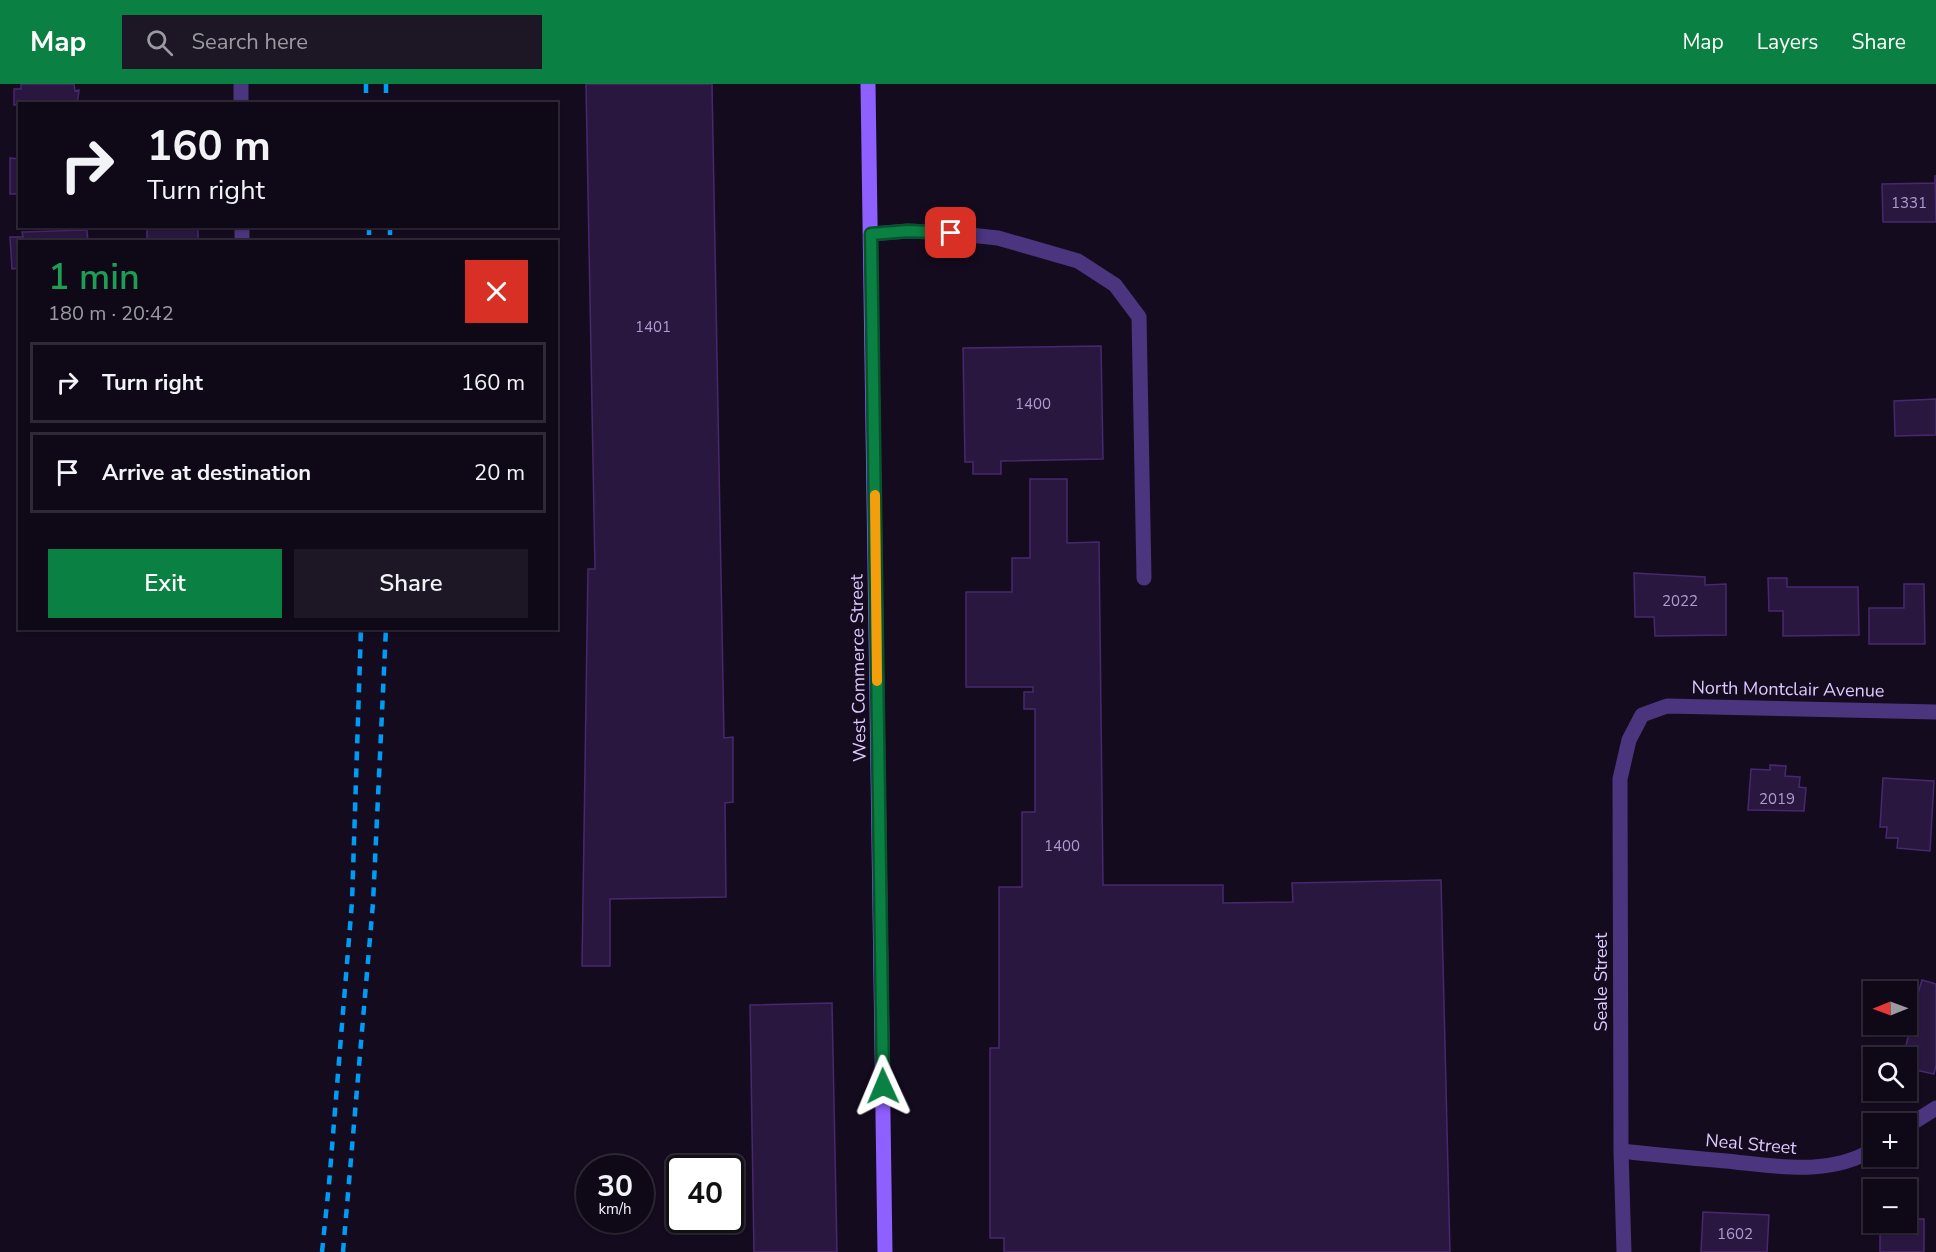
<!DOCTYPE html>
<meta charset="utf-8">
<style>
:root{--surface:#0f0817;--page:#1d1624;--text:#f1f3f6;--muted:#9b9aa1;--line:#2f2936;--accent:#0b8043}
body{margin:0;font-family:"Nunito Sans",sans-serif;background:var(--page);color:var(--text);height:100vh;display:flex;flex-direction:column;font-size:22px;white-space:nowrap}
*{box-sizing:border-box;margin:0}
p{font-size:20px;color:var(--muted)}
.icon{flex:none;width:33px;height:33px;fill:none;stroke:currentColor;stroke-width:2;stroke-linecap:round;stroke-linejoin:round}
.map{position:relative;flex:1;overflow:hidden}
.sheet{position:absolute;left:18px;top:156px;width:540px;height:390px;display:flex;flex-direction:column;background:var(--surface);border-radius:0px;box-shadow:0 2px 4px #0004,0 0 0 2px var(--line)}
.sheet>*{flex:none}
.top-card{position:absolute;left:18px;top:18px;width:540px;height:126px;border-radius:0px;box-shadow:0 2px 4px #0004,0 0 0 2px var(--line);background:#0f0817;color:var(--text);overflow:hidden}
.needle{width:39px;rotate:269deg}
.buttons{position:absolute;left:1863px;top:897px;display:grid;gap:12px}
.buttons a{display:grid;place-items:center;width:54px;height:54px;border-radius:0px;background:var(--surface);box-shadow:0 2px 4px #0004,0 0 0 2px var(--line);font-size:30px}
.speed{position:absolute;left:576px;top:1071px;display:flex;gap:12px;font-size:30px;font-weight:700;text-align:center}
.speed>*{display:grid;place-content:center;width:78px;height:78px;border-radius:50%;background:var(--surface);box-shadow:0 2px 4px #0004,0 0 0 2px var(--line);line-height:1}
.speed small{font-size:15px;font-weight:400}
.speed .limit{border:3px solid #111;border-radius:9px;background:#fff;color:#111}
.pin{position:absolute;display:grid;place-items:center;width:51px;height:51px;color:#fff;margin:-26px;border-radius:12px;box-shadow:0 3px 9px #0006}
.me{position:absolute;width:66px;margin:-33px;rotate:359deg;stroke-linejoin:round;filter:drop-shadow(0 0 4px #0008)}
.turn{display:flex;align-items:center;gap:21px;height:126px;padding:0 30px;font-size:27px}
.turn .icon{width:78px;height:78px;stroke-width:2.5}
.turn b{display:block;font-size:42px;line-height:51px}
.round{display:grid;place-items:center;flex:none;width:63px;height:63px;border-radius:0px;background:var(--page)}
.overview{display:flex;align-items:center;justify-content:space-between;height:102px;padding:0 30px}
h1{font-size:36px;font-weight:600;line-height:45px;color:#1e9e55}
.cta{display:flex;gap:12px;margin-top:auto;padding:12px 30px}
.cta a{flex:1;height:69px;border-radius:0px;background:var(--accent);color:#fff;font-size:24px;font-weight:600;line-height:69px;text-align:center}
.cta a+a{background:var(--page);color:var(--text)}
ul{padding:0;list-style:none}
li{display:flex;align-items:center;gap:18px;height:81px;margin:0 12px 9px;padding:0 18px;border:3px solid var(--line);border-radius:0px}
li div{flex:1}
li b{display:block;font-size:22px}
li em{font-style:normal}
header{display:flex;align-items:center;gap:36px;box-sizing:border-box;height:84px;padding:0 30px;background:var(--accent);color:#fff}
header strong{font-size:28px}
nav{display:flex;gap:33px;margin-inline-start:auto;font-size:21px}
.search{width:420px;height:54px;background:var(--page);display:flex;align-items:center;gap:15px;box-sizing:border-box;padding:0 21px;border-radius:0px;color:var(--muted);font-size:22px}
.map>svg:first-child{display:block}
.building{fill:#2a1740;stroke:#48286d;stroke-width:1.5}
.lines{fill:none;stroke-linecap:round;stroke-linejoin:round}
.lane{stroke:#4b357f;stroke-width:15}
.street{stroke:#4b357f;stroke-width:15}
.secondary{stroke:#8e60ff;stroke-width:15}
.rail{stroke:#009cf4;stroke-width:4.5;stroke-dasharray:9 8;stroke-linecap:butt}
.route-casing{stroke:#07532c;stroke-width:15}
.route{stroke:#0b8043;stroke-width:10}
.slow{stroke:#f59e0b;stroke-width:10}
.labels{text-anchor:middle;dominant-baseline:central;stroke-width:6;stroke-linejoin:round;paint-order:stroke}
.number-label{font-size:15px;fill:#b19ccf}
.street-label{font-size:18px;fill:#dec9ff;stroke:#140b1f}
</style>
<header>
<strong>Map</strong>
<div class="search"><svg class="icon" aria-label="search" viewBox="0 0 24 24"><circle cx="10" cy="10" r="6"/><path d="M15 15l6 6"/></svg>Search here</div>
<nav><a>Map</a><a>Layers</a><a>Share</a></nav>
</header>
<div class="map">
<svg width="1936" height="1168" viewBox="0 0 1936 1168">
<rect width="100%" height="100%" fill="#140b1f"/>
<path class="building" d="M21,0H74L75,7L79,6L77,20L14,21V5H21Z
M586,0H712L724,654L733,653V718L725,719L726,813L610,815V882H582L588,485H595Z
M10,74L20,75V110H10Z
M1935,91L1936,138H1883L1882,100L1935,99Z
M198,143V158H147V145Z
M87,146L88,158H20V184L12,185L10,153H23L22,148Z
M1101,262L1103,375L1001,377V390H973V378H965L963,264Z
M1936,315V351L1895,352L1894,317Z
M1030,395H1067V459L1099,458L1103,801H1223V819L1293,818L1292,799L1441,796L1450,1168H1004V1154H990V964H999V803H1022V728H1035V625H1024V608H1033V603H966V508H1012V474H1030Z
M1634,489L1705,493V501L1726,500V551L1655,552L1654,533H1635Z
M1768,494H1787V503H1858L1859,551L1783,552V527H1769Z
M1904,500H1924L1925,560H1869V524H1904Z
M1770,681L1786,682L1785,692L1800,693L1799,703L1806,704L1804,727L1748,726L1751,685L1770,686Z
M1883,694L1934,697L1930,767L1897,764L1898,754H1886L1887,743H1880Z
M1922,896L1936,900V981L1934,990L1906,984V974H1903L1916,920L1909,918L1911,907L1918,909Z
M832,919L837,1168H754L750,921Z
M1703,1128L1769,1131L1767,1168H1701Z
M1906,1135H1924V1168H1880V1138H1906Z"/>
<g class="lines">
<path class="lane" d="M871,150L908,147L951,149L998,154L1078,177L1115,201L1139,233L1144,494"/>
<path class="street" d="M241,0V20
M242,142V158
M1906,1043L1936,1024
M1621,1067C1656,1071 1691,1074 1726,1077C1775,1082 1829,1093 1874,1065
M1624,1168L1621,1067L1620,695L1629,656L1642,631L1667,622L1936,628"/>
<path class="secondary" d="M868,0L885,1168"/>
<path class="rail" d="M366,0V20
M386,0V20
M369,142V158
M390,142V158
M322,1168L329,1100L352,818L361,544
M343,1168L373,819L386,544"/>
</g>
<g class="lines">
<defs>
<path id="route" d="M883,1002L871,150L908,147L951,149"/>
</defs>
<use href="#route" class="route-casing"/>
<use href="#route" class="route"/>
<path class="slow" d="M875,411L877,597"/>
</g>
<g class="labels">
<g class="number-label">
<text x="1909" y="119">1331</text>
<text x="653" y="243">1401</text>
<text x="1033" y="320">1400</text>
<text x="1680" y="517">2022</text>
<text x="1777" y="715">2019</text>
<text x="1062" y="762">1400</text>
<text x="1735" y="1150">1602</text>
</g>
<g class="street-label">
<text transform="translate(858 584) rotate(-91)">West Commerce Street</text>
<text transform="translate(1788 605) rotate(1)">North Montclair Avenue</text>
<text transform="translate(1601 898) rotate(-90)">Seale Street</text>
<text transform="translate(1751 1060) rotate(5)">Neal Street</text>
</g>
</g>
</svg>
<div class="buttons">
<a><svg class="needle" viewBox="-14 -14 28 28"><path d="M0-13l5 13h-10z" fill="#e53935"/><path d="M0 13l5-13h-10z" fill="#9b9aa1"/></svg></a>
<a><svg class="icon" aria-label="search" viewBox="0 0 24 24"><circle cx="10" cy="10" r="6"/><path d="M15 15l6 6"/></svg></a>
<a>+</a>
<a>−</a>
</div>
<div class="speed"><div>30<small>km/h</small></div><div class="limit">40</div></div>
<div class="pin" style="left:951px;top:149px;background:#d93025"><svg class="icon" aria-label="arrive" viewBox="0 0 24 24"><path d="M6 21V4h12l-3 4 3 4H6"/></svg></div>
<svg class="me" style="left:883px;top:1002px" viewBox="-20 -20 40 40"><path d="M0-17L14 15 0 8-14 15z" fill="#0b8043" stroke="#fff" stroke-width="4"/></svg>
<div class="top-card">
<div class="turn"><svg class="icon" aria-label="right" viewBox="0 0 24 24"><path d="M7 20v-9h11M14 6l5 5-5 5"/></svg><div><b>160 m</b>Turn right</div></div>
</div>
<section class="sheet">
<div class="overview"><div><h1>1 min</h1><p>180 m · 20:42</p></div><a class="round" style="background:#d93025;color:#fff"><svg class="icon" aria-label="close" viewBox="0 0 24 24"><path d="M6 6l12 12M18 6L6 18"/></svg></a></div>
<ul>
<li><svg class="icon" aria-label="right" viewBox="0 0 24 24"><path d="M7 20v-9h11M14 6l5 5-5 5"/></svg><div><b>Turn right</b></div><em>160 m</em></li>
<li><svg class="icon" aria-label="arrive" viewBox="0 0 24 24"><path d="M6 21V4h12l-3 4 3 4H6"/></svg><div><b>Arrive at destination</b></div><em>20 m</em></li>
</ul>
<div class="cta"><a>Exit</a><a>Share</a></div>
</section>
</div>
